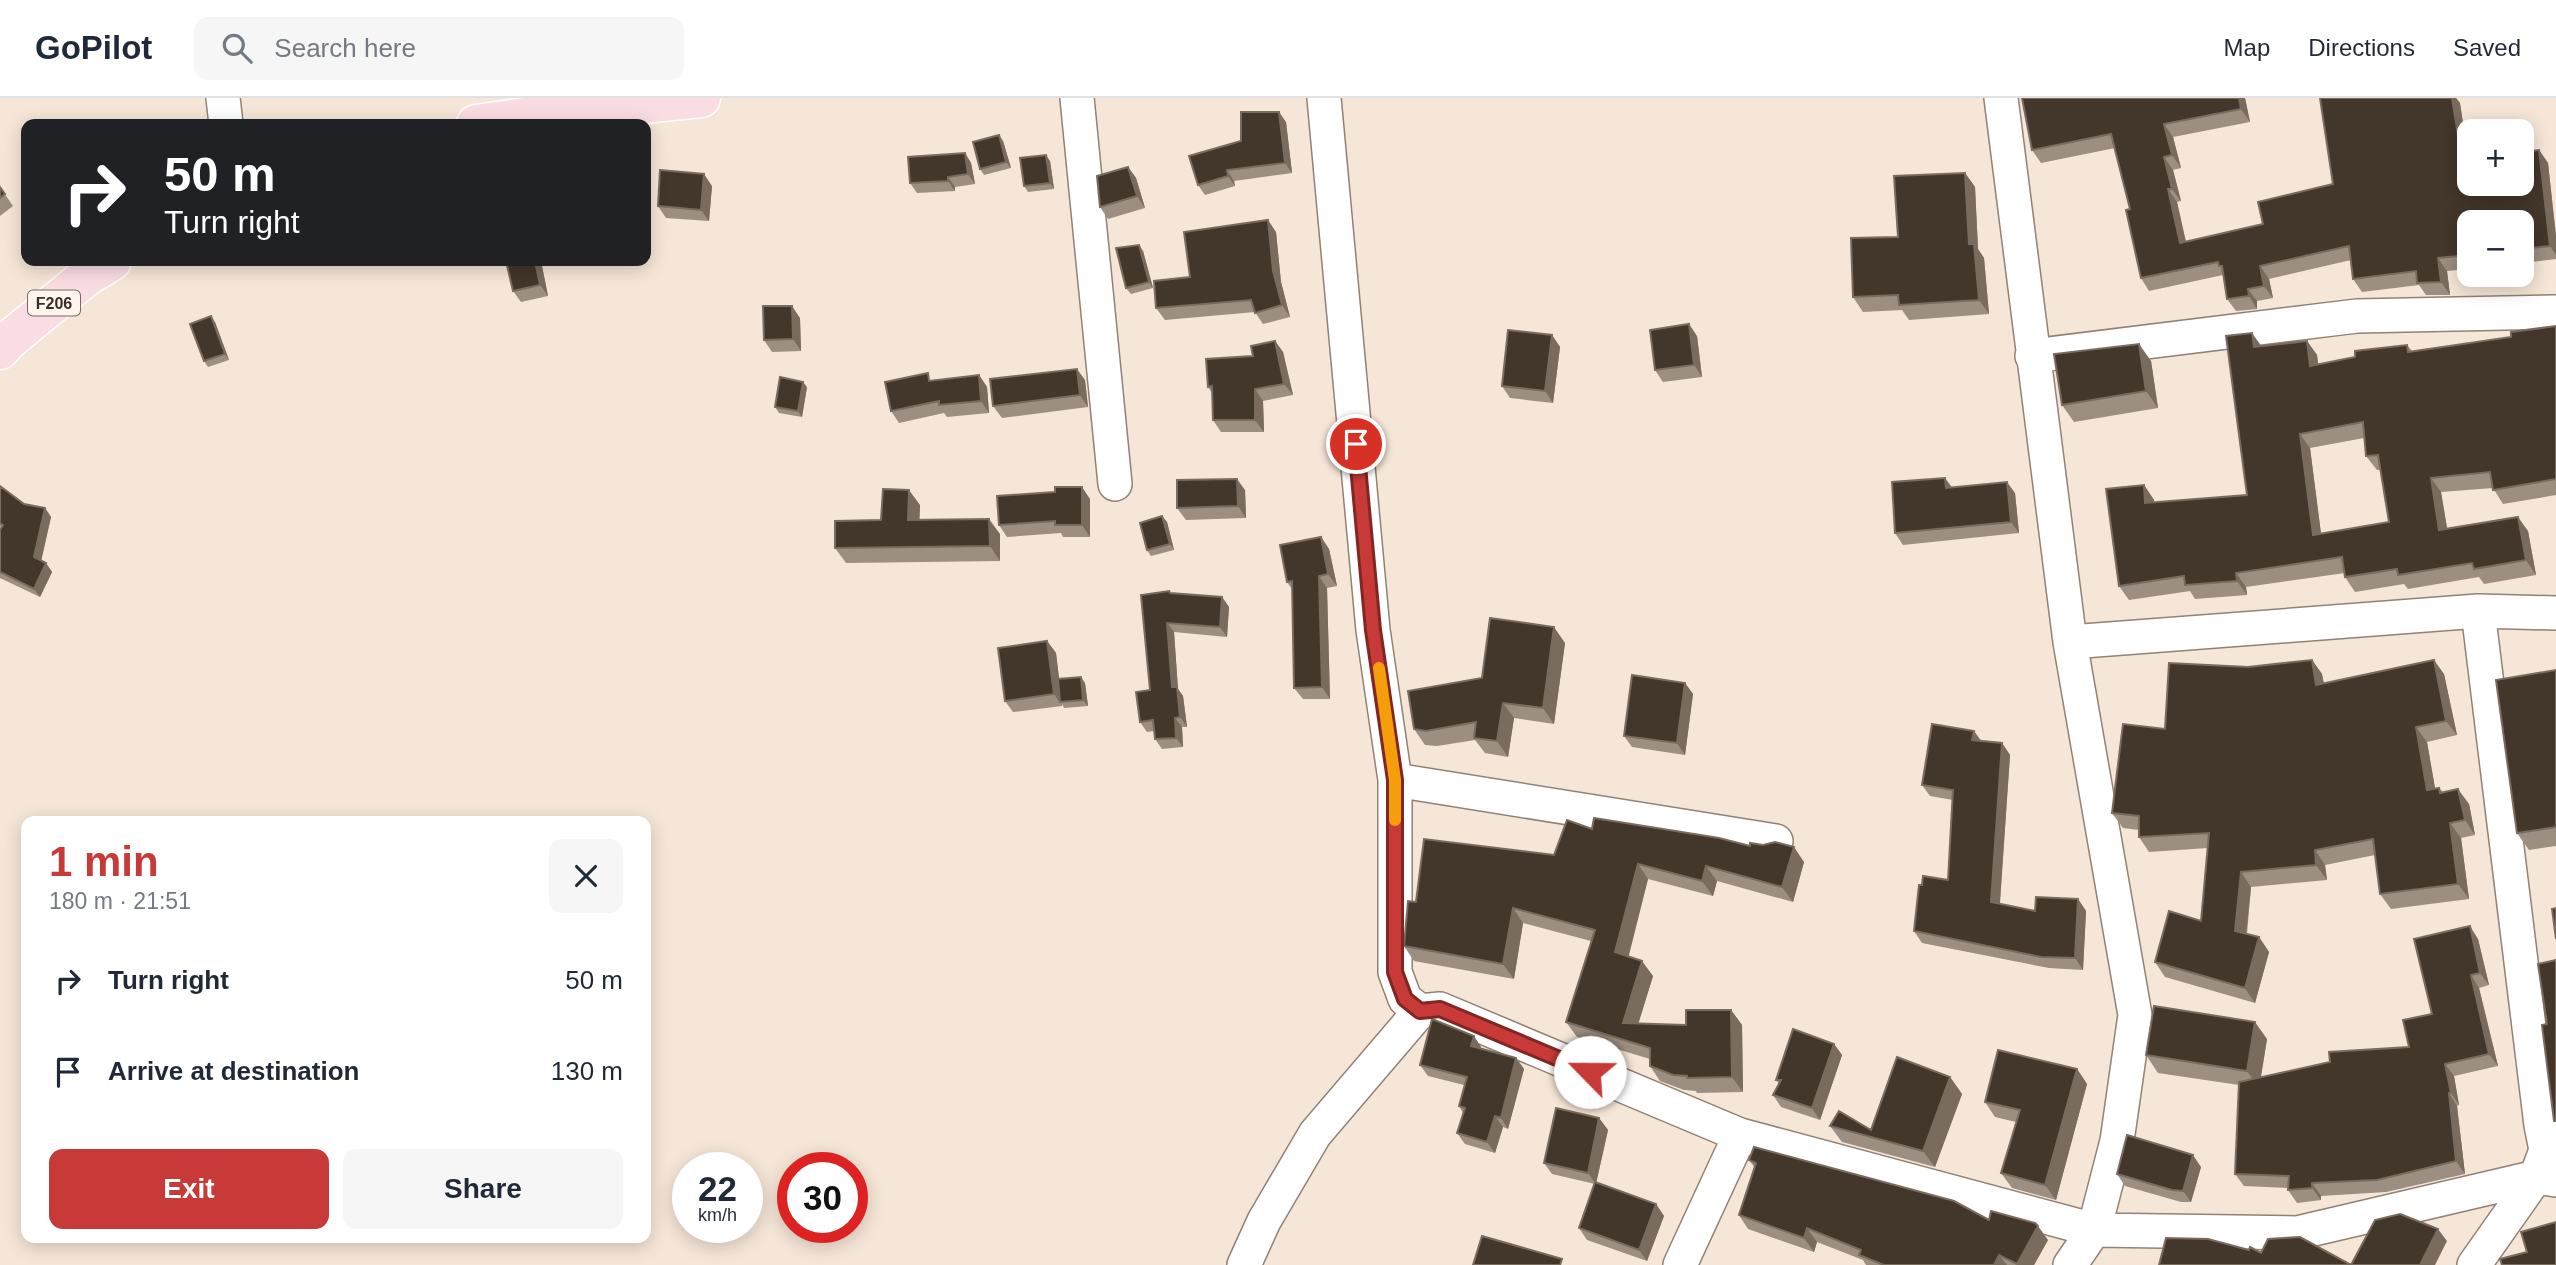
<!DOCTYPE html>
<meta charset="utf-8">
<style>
:root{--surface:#fff;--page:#f6f6f7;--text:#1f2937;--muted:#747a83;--line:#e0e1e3;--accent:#c83a37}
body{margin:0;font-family:Helvetica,sans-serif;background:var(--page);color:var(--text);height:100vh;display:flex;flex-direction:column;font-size:26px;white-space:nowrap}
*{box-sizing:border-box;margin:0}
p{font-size:23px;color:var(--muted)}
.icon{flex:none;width:38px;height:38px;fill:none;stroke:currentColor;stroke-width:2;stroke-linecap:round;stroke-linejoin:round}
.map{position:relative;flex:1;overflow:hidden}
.sheet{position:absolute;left:21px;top:718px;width:630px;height:427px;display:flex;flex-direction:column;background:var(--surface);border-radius:14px;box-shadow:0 4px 18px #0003}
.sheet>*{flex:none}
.guide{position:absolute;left:21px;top:21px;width:630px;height:147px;border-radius:14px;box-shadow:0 4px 18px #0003;background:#202124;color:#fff;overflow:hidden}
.tools{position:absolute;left:2457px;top:21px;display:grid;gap:14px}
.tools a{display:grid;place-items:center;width:77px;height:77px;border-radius:14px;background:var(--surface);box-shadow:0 4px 18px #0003;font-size:35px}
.speed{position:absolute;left:672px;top:1054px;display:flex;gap:14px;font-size:35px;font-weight:700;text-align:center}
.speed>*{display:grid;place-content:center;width:91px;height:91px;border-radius:50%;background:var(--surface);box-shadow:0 4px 18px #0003;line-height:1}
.speed small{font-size:18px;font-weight:400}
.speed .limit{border:10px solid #d22;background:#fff;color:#111}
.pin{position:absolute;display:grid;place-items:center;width:60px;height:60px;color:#fff;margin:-30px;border:4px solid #fff;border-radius:50%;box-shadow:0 2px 7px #0007}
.me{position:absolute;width:77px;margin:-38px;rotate:293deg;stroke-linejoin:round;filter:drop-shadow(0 0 5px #0008)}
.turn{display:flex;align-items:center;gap:24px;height:147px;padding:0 28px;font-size:32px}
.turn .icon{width:91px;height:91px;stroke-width:2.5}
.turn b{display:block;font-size:49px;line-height:60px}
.round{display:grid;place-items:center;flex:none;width:74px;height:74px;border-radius:14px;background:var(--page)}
.head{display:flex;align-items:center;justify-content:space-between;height:119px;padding:0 28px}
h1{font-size:42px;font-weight:700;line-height:52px;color:var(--accent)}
.action{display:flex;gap:14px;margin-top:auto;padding:14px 28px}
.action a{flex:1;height:80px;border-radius:14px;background:var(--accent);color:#fff;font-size:28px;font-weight:700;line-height:80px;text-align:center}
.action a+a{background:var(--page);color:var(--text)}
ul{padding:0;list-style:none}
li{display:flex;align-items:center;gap:21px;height:91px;padding:0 28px}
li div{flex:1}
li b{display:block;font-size:26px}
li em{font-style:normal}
header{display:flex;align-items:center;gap:42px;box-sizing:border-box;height:98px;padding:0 35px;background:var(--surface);border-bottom:2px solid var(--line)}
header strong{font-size:33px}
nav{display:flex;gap:38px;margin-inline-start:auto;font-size:24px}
.search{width:490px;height:63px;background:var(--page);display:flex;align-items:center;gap:18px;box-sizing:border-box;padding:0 24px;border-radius:14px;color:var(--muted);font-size:26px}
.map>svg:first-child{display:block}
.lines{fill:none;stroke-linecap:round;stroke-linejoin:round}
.minor-casing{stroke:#918275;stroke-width:36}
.major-casing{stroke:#fff;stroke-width:41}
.minor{stroke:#fff;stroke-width:33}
.major{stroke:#fadde3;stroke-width:38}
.wall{fill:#9c8e80;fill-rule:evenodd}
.shaded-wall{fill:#796b5e}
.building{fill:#43362a;stroke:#796b5e;stroke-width:2;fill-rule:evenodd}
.route-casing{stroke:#822624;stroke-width:18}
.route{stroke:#c83a37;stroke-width:12}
.slow{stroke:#f59e0b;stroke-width:12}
.labels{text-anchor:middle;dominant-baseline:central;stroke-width:7;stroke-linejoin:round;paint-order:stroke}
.shield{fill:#fff5ec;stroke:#726a64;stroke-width:2}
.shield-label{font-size:16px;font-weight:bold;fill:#352f29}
</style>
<header>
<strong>GoPilot</strong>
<div class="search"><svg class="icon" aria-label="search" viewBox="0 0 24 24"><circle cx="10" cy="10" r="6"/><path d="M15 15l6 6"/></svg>Search here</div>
<nav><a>Map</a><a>Directions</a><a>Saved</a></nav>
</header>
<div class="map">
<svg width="2556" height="1167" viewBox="0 0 2556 1167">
<rect width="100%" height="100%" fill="#f6e6d7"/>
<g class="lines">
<defs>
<path id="minor" d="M223,0L226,26
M1077,0L1115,386
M1324,0L1373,532L1395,682V874L1405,901L1420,913L1440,911L1740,1037L2094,1132L2297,1135L2536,1079L2556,1082
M2001,0L2070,544L2135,917L2117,1043L2094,1132L2070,1167
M2032,258L2357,218L2556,214
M2070,544L2478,513L2556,515
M1395,682L1776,743
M1244,1167L1264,1123L1315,1036L1420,913
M1680,1167L1740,1037
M2474,1167L2536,1079L2546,1052L2541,1027L2478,513"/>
<path id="major" d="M476,26L547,16L701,0
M0,252L9,242L86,179L112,163"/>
</defs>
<use href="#minor" class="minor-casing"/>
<use href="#major" class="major-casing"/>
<use href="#minor" class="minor"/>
<use href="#major" class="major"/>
</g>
<path class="wall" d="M2245,0L2250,24L2173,39L2181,70L2173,72L2181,103L2177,104L2186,144L2263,126L2333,86L2320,0H2456L2460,5L2468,61L2539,52L2548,65L2556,138V161L2522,165V124H2469V171L2447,173L2450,197H2426L2419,187L2362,194L2353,181L2351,162L2269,181L2273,200L2257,203V211L2236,213L2227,201L2223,177L2149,193L2141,180L2130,111L2115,50L2041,65L2032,52Z
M1286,24L1292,75L1234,83L1235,88L1205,97L1198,87L1241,43Z
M1003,43L1011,70L984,77L980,71Z
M965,55L971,65L975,86L955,89V93L917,95L910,85Z
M1050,63L1054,91L1028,94L1024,88Z
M1128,69L1136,80L1145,110L1108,121L1100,109Z
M1965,75L1975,89L1978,151L1984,160L1989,216L1909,222L1902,212L1863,214L1853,199L1898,139Z
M712,88L709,123L666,120L658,108Z
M0,89L13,108L0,118Z
M1276,134L1281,184L1290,219L1263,226L1255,214L1165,222L1156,210L1190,179Z
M1143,153L1153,190L1131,196L1126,190Z
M506,163H541L548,198L521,204L513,193Z
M800,220L801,253L772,254L764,242Z
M215,224L229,262L208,269L204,263Z
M2556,228V397L2503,406L2493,390L2441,394L2447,431L2528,433L2536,477L2484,486L2479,479L2408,491L2404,486L2355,494L2345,479V475L2246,489L2247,497L2195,501L2190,493L2129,502L2119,488L2144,387L2154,402V404L2247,397L2262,248L2307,243L2317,257L2318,266L2355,259L2407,247L2412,253L2511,239ZM2364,340L2366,358L2377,372H2380L2389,424L2321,436L2310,350Z
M1552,237L1560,249L1553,305L1510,300L1502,288Z
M1697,238L1702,279L1663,284L1655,272Z
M1275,243L1283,254L1293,297L1263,303L1264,334H1221L1213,322L1212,295L1208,289Z
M2151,263L2158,310L2074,324L2062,307Z
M979,277L987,289L989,315L947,319L944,315L899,325L891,313L933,282Z
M1085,282L1088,309L1002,320L993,308Z
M807,289L802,319L779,315L775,309Z
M1945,380L1952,389L2015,395L2019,435L1903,447L1895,435Z
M0,388L24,406L45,410L51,419L41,463L46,465L52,474L40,499L0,480V432L1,429L0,428Z
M1245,392L1246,420L1186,422L1177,410Z
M1090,401V439H1063L1061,435L1007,439L999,427Z
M920,407L919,422L1000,436V463L846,465L835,450L881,422Z
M1162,418L1167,424L1174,452L1151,458L1147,452Z
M1321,439L1329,451L1337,488L1327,490L1330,601H1303L1294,590L1292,491L1287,484Z
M1169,493L1171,495L1222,499L1229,509L1227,539L1174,534L1178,591L1183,598L1187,629H1182L1183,649L1162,651L1155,641L1154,633L1147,634L1140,624L1150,592Z
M1047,543L1056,555L1059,581L1085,585L1088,608L1064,610L1062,606V608L1013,614L1005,603Z
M1565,545L1554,626L1514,620L1508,659L1485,655L1475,642L1437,648L1425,647L1414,631L1482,580Z
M2312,562L2322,576L2324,585L2444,576L2457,637L2427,644L2435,691L2439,690L2443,694L2469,706L2475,737L2461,740L2469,801L2391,811L2380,796L2375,757L2325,767L2327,782L2251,789L2247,836L2259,839L2269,854L2255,905L2165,879L2155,864L2201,823L2208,750L2149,754L2139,739V732L2123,730L2112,715L2165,631L2248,569Z
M2556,572V748L2529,752L2517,735Z
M1685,585L1693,596L1685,657L1632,649L1624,638Z
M1974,633L1980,643L2002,645L2010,657L2000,806L2035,813L2078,801L2086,813L2083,872L2049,870L1922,845L1914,833L1922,787L1948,782L1953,702L1930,698L1922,687Z
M1592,731L1804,764L1793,804L1717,783L1713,798L1648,781L1628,858L1653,878L1638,925L1686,927L1731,912L1742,927L1743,994L1697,995L1696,993L1684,992L1660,983L1650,968V961L1577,939L1566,924L1591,843L1523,825L1514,881L1414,863L1404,848L1416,804L1554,757Z
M2478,841L2489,887L2479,890L2498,968L2454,978L2459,1007L2457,1008L2465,1076L2386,1094L2321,1098V1102L2297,1105L2288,1092V1090L2244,1088L2235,1076L2239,987L2158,975L2146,957L2267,941L2261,979L2409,949L2432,916Z
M1474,938L1481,950L1516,960L1524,971L1508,1031L1503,1029L1495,1055L1465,1046L1457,1035L1463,1015L1459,1008L1464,987L1428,978L1420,967Z
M1834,946L1842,957L1820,1022L1781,1009L1773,997L1779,986L1776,982Z
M2077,971L2087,986L2056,1102L2012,1090L2001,1075L2016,1024L1995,1019L1985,1004Z
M1950,979L1962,996L1935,1069L1842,1044L1830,1028L1871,1032Z
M1599,1020L1608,1032L1596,1085L1656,1106L1664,1118L1647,1163L1587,1142L1579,1130L1595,1086L1552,1076L1544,1065Z
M1749,1062L1989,1122L2048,1142L2034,1167H1866L1863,1162L1817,1144L1814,1154L1748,1131L1739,1117L1755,1070Z
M2201,1069L2191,1104H2181L2125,1088L2117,1076Z"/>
<path class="shaded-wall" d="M2239,0H2245L2250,24L2241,11Z
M2452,0H2456L2460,5L2469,66L2462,62Z
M1279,14L1286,24L1292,75L1285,65Z
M2164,26L2173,39L2181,70L2172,57Z
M999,37L1003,43L1011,70L1006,64Z
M2539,52L2548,65L2556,138V157L2550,148Z
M965,55L971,65L975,86L968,76Z
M1046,57L1050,63L1054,91L1050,85Z
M2164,59L2173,72L2181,103L2172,91Z
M1128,69L1136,80L1145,110L1137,98Z
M1227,72L1234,83L1235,88L1228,78Z
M1965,75L1975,89L1978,151L1984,160L1989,216L1979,202L1969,146Z
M704,76L712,88L709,123L701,112Z
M948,79L955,89V93L948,83Z
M2168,91L2177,104L2189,158L2180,145Z
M1268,122L1276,134L1281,184L1290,219L1282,207L1273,173Z
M1139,147L1143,153L1153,190L1149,184Z
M2438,160L2447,173L2450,197L2441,184Z
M535,163H541L548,198L540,187Z
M2260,168L2269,181L2273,200L2264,188Z
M2248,191L2257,203V211L2249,198Z
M792,208L800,220L801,253L793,241Z
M211,218L215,224L229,262L225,256Z
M1689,226L1697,238L1702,279L1694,267Z
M2252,235L2262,249H2254Z
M1552,237L1560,249L1553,305L1545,293Z
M1275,243L1283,254L1293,297L1284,286Z
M2307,243L2317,257L2320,282L2310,268Z
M2139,246L2151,263L2158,310L2146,293Z
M1077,271L1085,282L1088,309L1080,297Z
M979,277L987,289L989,315L981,303Z
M803,284L807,289L802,319L798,313Z
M1255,291L1263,303L1264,334L1255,322Z
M2300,336L2310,350L2323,451L2313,437Z
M1945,380L1953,392L1946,390Z
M2431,380L2441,394L2450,447L2439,432Z
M1237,381L1245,392L1246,420L1238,408Z
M2007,384L2015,395L2019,435L2011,424Z
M2144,387L2154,402L2156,419L2145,405Z
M1082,389L1090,401V439L1082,427Z
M909,392L920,407L919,437L908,422Z
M45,410L51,419L40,468L34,459Z
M1162,418L1167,424L1174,452L1170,446Z
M2518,419L2528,433L2536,477L2526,462Z
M989,421L1000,436V463L990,448Z
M1321,439L1329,451L1337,488L1328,476Z
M46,465L52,474L40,499L34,491Z
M2236,475L2246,489L2247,497L2237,483Z
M1319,478L1327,490L1330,601L1322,589Z
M1222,499L1229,509L1227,539L1220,529Z
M1167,525L1174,534L1178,591L1183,598L1187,629L1180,619L1172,589Z
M1554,529L1565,545L1554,626L1543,610Z
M1047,543L1056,555L1062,604H1060L1062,608L1054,596Z
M2312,562L2322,576L2326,601L2316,587Z
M2434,562L2444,576L2457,637L2446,623Z
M1081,579L1085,585L1088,608L1083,602Z
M1685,585L1693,596L1685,657L1677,645Z
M1503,605L1514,620L1508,659L1497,643Z
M1175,620L1182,629L1183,649L1176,640Z
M2416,629L2427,644L2438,707L2427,692Z
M1974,633L1982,644L1972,642Z
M2002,645L2010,657L1999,816L1991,804Z
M2458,691L2469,706L2475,737L2465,722Z
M2450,725L2461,740L2469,801L2458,786Z
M1794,749L1804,764L1793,804L1782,789Z
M2315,752L2325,767L2327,782L2316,767Z
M1638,766L1648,781L1626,869L1615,854Z
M1706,768L1717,783L1713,798L1702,783Z
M2241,774L2251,789L2245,847L2235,833Z
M2078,801L2086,813L2083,872L2075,860Z
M1513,810L1523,825L1514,881L1503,866Z
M2470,828L2478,841L2489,887L2480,875Z
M2259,839L2269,854L2255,905L2245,890Z
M1642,863L1653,878L1634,940L1623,925Z
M2471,877L2479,890L2498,968L2489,956Z
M1731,912L1742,927L1743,994L1732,979Z
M2255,924L2267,941L2259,990L2247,973Z
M1474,938L1481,949L1479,959L1471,948Z
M1834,946L1842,957L1820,1022L1812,1010Z
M1516,960L1524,971L1508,1031L1501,1020Z
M2445,966L2454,978L2459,1007L2451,995Z
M2077,971L2087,986L2056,1102L2045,1087Z
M1950,979L1962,996L1935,1069L1923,1053Z
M2449,995L2457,1008L2465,1076L2456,1063Z
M1495,1018L1503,1029L1495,1055L1487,1044Z
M1599,1020L1608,1032L1596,1086L1588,1075Z
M2193,1057L2201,1069L2191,1104L2183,1093Z
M2312,1085L2321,1098V1102L2312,1090Z
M1656,1106L1664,1118L1647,1163L1639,1152Z
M2038,1128L2048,1142L2034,1167H2017Z
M1807,1130L1817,1144L1814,1154L1804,1140Z
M2438,1131L2447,1143L2435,1167H2420Z
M1999,1157L2007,1167H1994Z"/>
<path class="building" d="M2022,0H2239L2241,11L2164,26L2172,57L2164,59L2172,91H2168L2180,145L2263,126L2258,104L2333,86L2320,0H2452L2462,62L2469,61V86H2522V54L2539,52L2550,148L2522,151V124H2469V157L2438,160L2441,184L2417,185L2416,173L2353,181L2349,148L2260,168L2264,188L2248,191L2249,198L2227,201L2222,168H2219L2218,164L2141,180L2126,112L2130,111L2111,36L2032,52Z
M1241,14H1279L1285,65L1227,72L1228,78L1198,87L1189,58L1241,43Z
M999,37L1006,64L980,71L973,44Z
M965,55L968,76L948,79V83L910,85L908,59Z
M1046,57L1050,85L1024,88L1020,60Z
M1128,69L1137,98L1100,109L1097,78Z
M660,72L704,76L701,112L658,108Z
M1965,75L1969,146H1974L1979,202L1899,207L1898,197L1853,199L1851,140L1898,139L1894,78Z
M0,89L5,96L0,100Z
M1268,122L1273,173L1282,207L1255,215L1251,202L1156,210L1154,183L1190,179L1184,134Z
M1139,147L1149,184L1126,190L1116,150Z
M506,163H535L540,187L513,193Z
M763,208H792L793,241L764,242Z
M211,218L225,256L204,263L190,226Z
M1689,226L1694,267L1655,272L1650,232Z
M2556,228V381L2493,392L2490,374L2431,380L2439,432L2518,419L2526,462L2474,471L2472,465L2398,477L2397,471L2345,479L2342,459L2236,475L2237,483L2185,487L2184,478L2119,488L2106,391L2144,387L2145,405L2247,397L2226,238L2252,235L2254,249L2307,243L2310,268L2355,259V253L2407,247L2408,254L2511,239V234ZM2363,324L2366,358L2378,357L2389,424L2313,437L2300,336Z
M1508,232L1552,237L1545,293L1502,288Z
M1275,243L1284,286L1255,291V322H1213L1212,288L1208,289L1206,261L1253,258L1251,248Z
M2139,246L2146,293L2062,307L2054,256Z
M1077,271L1080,297L993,308L990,281Z
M928,275L929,283L979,277L981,303L939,307V303L891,313L885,284Z
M780,279L803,284L798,313L775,309Z
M1945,380L1946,390L2007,384L2011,424L1895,435L1892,384Z
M1237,381L1238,408L1177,410V382Z
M0,388L24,406L45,410L34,459L46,465L34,491L0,474V432L3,427L0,425Z
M1055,389H1082V427H1055V423L999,427L997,398L1055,394Z
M883,391L909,392L908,422L989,421L990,448L835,450V423L881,422Z
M1162,418L1170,446L1147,452L1140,425Z
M1321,439L1328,476L1319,478L1322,589L1294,590L1292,483L1287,484L1280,447Z
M1169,493L1170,495L1222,499L1220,529L1167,525L1172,589H1177L1180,619L1175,620L1176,640L1155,641L1153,622L1140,624L1136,594L1150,592L1141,497Z
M1490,520L1554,529L1543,610L1503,605L1497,643L1474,640L1476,624L1426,633L1414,631L1408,593L1482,580Z
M1047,543L1054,596L1005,603L998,550Z
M2312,562L2316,587L2434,562L2446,623L2416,629L2427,692L2439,690L2440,695L2458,691L2465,722L2450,725L2458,786L2380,796L2373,741L2315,752L2316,767L2241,774L2235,833L2259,839L2245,890L2155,864L2169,813L2201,823L2209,735L2139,739V718L2112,715L2123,626L2165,631L2169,565L2248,569Z
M2556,572V729L2517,735L2496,582Z
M1632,577L1685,585L1677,645L1624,638Z
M1081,579L1083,602L1060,604L1058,581Z
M1932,626L1974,633L1972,642L2002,645L1991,804L2035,813L2036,799L2078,801L2075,860L2041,859L1914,833L1919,787H1922L1923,778L1948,782L1953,692L1922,687Z
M1594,720L1719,740L1750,748V745L1763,747L1775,744L1794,749L1782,789L1706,768L1702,783L1638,766L1615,854L1642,863L1623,925L1686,927V912H1731L1732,979L1687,980V978L1673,977L1650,968V950L1566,924L1595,832L1513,810L1503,866L1404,848L1408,803L1416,804L1424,741L1554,757L1567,722L1592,731Z
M2556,810V841L2552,811Z
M2470,828L2480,875L2471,877L2489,956L2445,966L2451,995H2449L2456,1063L2377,1082L2312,1085V1090L2288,1092L2289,1078L2235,1076L2239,984L2330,964L2329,954L2409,949L2403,922L2432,916L2414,841Z
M2556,862V1023H2554L2542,927L2547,926L2538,866Z
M2154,908L2255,924L2247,973L2146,957Z
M1432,921L1474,938L1471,948L1516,960L1501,1020L1495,1018L1487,1044L1457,1035L1465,1010L1459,1008L1467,979L1420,967Z
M1793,931L1834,946L1812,1010L1773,997L1781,982H1776Z
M1998,952L2077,971L2045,1087L2001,1075L2020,1012L1985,1004Z
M1897,959L1950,979L1923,1053L1830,1028L1839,1013L1871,1032Z
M1556,1010L1599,1020L1588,1075L1544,1065Z
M2127,1037L2193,1057L2183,1093L2172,1092L2117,1076Z
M1754,1049L1954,1103L1989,1122L1991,1113L2035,1125L2038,1128L2017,1166L1999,1157L1994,1167H1884L1859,1157L1861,1152L1807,1130L1804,1140L1739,1117L1756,1065L1749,1062Z
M1595,1084L1656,1106L1639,1152L1579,1130Z
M2400,1116L2438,1131L2420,1167H2159L2166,1140L2208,1141L2249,1152L2250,1149L2261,1155L2268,1141L2300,1139L2351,1167L2375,1122Z
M2556,1124V1167H2502L2500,1161L2527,1154L2521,1134Z
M1482,1138L1562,1161L1560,1167H1473Z"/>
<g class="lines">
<defs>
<path id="route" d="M1356,346L1373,532L1395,682V874L1405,901L1420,913L1440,911L1590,974"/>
</defs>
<use href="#route" class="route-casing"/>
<use href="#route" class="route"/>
<path class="slow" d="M1379,570L1395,682V722"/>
</g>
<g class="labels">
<rect class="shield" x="28" y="192.5" width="52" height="25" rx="5"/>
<g class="shield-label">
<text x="54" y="205">F206</text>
</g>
</g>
</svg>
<div class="tools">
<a>+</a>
<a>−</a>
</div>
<div class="speed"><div>22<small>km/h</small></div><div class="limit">30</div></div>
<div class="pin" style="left:1356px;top:346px;background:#d93025"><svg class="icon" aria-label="arrive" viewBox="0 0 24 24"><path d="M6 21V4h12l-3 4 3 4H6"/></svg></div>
<svg class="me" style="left:1590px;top:974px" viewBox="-20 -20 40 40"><circle r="19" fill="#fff"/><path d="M0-13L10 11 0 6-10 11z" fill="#c83a37"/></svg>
<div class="guide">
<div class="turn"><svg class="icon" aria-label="right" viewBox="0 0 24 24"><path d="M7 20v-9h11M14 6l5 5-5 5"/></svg><div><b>50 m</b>Turn right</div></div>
</div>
<section class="sheet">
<div class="head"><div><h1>1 min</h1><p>180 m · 21:51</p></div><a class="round"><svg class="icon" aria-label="close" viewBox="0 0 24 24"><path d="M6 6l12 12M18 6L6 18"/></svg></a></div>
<ul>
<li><svg class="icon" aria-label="right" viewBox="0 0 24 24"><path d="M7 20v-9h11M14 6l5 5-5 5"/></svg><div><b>Turn right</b></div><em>50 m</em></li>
<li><svg class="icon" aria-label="arrive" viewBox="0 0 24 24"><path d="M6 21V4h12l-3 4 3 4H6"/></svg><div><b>Arrive at destination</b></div><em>130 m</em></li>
</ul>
<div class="action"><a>Exit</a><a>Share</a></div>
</section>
</div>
